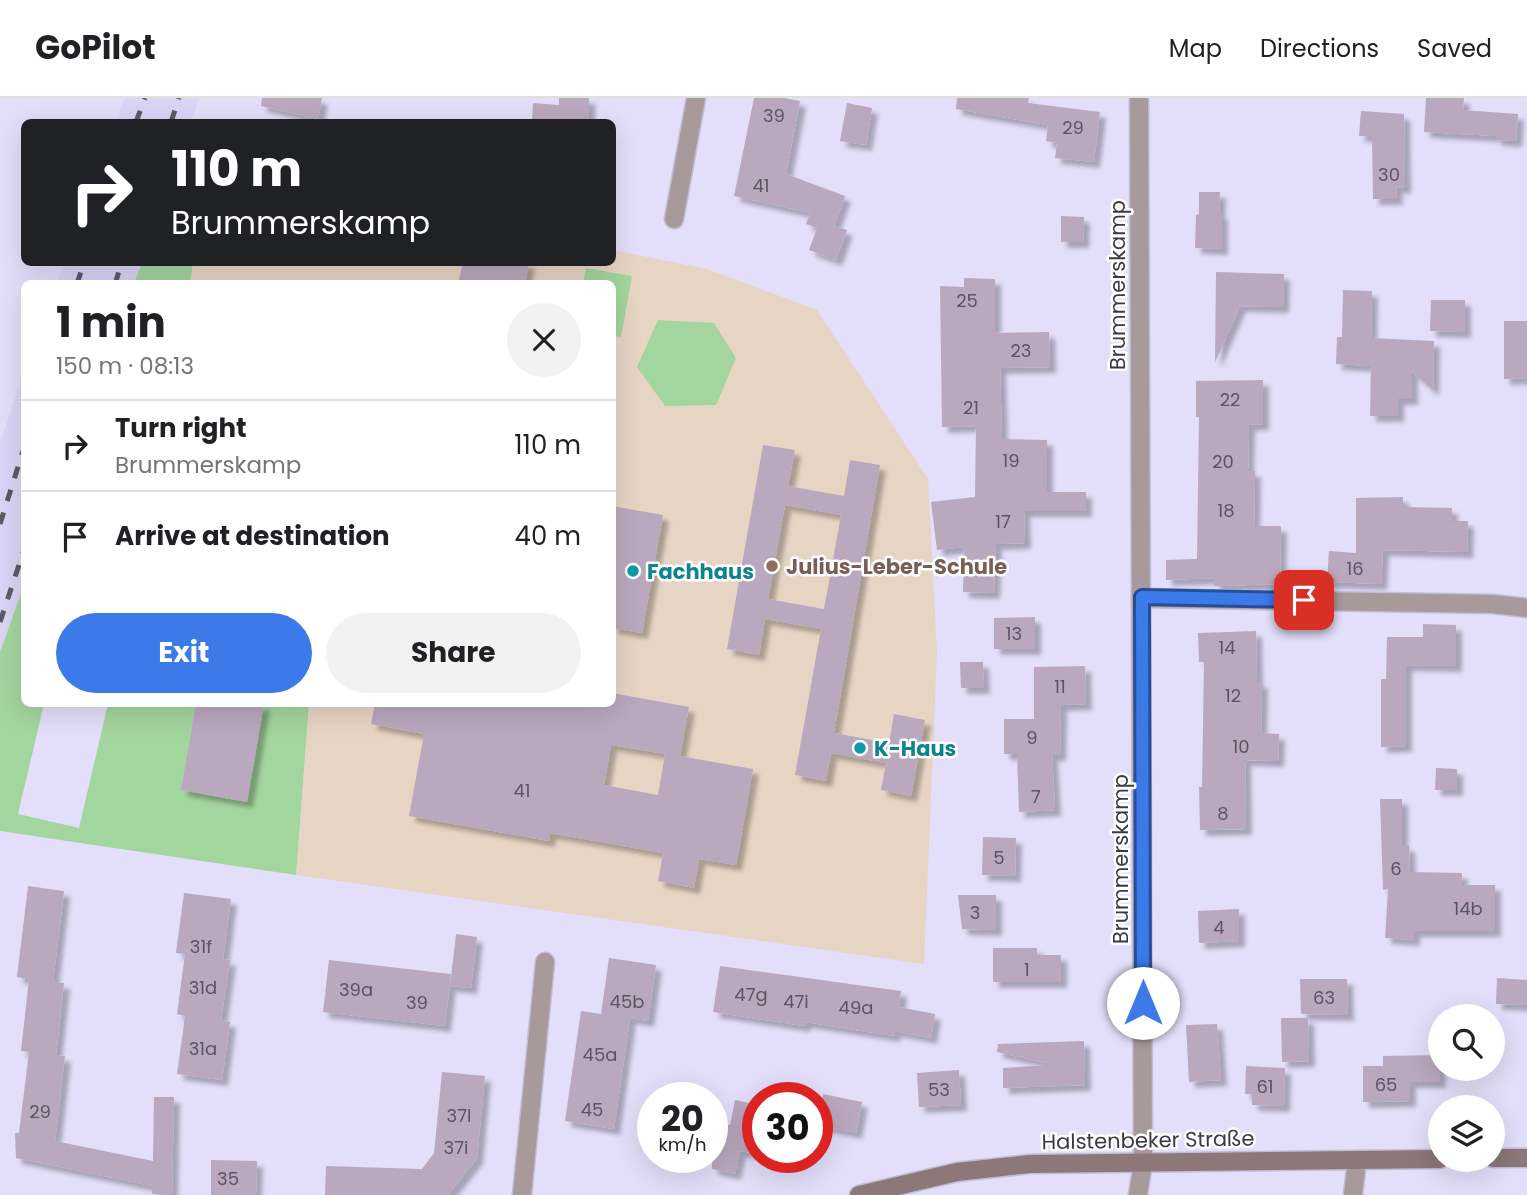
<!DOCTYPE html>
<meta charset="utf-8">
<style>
:root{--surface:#fff;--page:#f2f2f2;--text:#202124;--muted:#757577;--line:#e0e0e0;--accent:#3c7ae9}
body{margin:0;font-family:Poppins,sans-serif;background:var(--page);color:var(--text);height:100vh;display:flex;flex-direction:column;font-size:26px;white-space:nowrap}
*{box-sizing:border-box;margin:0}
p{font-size:23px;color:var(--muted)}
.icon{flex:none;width:38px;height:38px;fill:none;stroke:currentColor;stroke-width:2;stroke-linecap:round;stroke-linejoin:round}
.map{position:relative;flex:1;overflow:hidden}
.side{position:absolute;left:21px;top:182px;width:595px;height:427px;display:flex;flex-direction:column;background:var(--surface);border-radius:10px;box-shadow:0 7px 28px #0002}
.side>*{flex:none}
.banner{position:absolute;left:21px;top:21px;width:595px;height:147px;border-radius:10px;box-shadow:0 7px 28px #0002;background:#202124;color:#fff;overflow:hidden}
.buttons{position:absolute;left:1428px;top:906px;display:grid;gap:14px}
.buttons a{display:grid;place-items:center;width:77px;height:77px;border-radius:50%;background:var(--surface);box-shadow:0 7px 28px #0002;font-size:35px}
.speed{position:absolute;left:637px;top:984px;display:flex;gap:14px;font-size:35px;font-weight:700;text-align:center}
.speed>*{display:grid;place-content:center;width:91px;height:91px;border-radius:50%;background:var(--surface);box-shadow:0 7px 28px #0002;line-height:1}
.speed small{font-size:18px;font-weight:400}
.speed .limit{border:10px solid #d22;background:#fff;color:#111}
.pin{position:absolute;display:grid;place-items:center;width:60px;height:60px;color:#fff;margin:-30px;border-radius:14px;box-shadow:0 4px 10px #0006}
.me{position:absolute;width:77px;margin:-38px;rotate:0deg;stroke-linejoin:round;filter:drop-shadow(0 0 5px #0008)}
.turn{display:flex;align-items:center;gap:24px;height:147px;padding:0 35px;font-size:32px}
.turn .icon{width:91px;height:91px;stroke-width:2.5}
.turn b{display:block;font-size:49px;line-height:60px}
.round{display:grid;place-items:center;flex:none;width:74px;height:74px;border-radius:37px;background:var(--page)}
.overview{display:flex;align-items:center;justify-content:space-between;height:119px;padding:0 35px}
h1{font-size:42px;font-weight:700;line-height:52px}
.primary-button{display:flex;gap:14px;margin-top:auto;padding:14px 35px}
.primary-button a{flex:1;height:80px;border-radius:42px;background:var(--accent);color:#fff;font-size:28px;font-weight:700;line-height:80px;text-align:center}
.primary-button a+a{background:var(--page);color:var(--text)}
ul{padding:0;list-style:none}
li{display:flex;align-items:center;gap:21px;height:91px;padding:0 35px;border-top:2px solid var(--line)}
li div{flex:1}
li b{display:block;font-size:26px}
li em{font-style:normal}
header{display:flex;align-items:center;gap:42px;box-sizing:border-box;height:98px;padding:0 35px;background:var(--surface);border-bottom:2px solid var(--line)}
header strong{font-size:33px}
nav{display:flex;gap:38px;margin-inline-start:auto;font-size:24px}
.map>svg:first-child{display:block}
.built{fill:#dad4f6}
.education{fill:#e7d5c4}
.green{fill:#a3d59e}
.building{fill:#baa8be;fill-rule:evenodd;filter:url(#shadow)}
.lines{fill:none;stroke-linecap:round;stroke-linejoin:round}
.street-casing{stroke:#c1bdd5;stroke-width:21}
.secondary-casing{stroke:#c1bdd5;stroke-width:21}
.street{stroke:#a89a9b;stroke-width:18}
.secondary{stroke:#8c7779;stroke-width:18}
.rail{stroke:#5d5a68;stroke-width:5;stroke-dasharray:12 12;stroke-linecap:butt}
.route-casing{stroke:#274f97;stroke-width:18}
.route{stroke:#3c7ae9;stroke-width:12}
.education-dot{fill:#8d6e63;stroke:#fff;stroke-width:2.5}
.culture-dot{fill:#0f9aa8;stroke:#fff;stroke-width:2.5}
.labels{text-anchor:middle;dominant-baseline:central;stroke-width:5;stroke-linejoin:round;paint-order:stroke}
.number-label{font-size:18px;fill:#5b5562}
.street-label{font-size:21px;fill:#3b3944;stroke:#fff}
.education-label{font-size:21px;font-weight:bold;fill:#785e54;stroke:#fff;text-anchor:start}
.culture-label{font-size:21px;font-weight:bold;fill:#0d838f;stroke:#fff;text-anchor:start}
</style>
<header>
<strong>GoPilot</strong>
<nav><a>Map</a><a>Directions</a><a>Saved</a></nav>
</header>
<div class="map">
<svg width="1527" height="1097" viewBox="0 0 1527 1097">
<defs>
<filter id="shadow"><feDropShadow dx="6" dy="6" stdDeviation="2" flood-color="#0004"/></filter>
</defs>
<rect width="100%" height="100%" fill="#e3def9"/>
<path class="built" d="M125,0H199L191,24H116Z
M64,165V164L142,165L134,185H57Z
M24,273V487L0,554V346Z"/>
<path class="education" d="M613,152L707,171L817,212L928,381L937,555L924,866L296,777L309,606H612V186H190L193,165L612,164Z"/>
<path class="green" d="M142,165H193L190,185H134Z
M586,170L632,178L621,239L613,238L612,186L583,185Z
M658,222L714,225L736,260L716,307L665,308L637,269Z
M24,487V606H44L18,716L79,730L108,606H309L296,777L0,733V554Z"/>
<path class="building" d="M262,0H322L318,21L261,8Z
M559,0H589V24H532L533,5L559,7Z
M754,0H784L800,3L786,76L845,98L834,128L847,132L836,162L809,152L817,130L806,126L810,115L734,98Z
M957,0H1029L1028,5L1100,14L1094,64L1055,60L1057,45L1046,43L1048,27L956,11Z
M1426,0H1464L1463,12L1518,16L1516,43L1496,42V38L1424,34Z
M847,5L872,10L866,47L840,43Z
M1361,13L1404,16L1405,90L1396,89L1397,101H1373L1372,38H1359Z
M1199,94H1220L1219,116H1222V151L1195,150L1196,117L1199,116Z
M1061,118L1084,119L1083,144H1061Z
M463,164H529L525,186H458Z
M1216,174L1284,176L1283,209L1240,208L1215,264Z
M964,180L995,181V235L1049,234L1050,269L1000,270L1002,341L1047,342V394H1086V413H1024L1025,445L996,446L994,495L963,494L964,449L937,452L931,404L975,399L976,328L942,329L940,188L964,189Z
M1343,192L1372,193L1371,240L1434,243L1433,292L1412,274V301H1398V318H1370L1371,268L1336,266L1337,239H1342Z
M1431,202H1465V234L1430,233Z
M1504,223H1527V280L1504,281Z
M1263,282V326L1249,327L1248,373H1255L1254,428H1281L1280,486L1214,488V480L1166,482V462L1197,461L1199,319H1196V283Z
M763,347L795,352L788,388L844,398L850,362L880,367L834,635L889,645L894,616L925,622L911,698L881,692L886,665L831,655L826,683L795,677L821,531L765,521L759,557L727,551ZM785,407L841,417L824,511L768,501Z
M1403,399V409L1452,410V423H1468L1467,454L1383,452L1381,486L1327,484L1329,453L1356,455V400Z
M612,408L663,417L642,535L612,530Z
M1035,519V551H994V520Z
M1423,526L1456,527V568L1406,567V648L1381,649V581H1386L1387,539H1423Z
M1256,533L1257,584H1262L1261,635L1279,636L1278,663L1245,662L1246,731L1200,732L1199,689H1202L1204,564H1199L1198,535Z
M960,564H983L984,590H961Z
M1085,568L1086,606L1061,607L1060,657H1052L1055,712L1019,714L1017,656H1004V621H1034V569Z
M612,595L689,609L680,658L753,671L736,767L699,761L694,790L658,783L663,755L550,735L549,743L409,718L424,636L371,626L375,606H612ZM611,647L665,656L658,697L604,687Z
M196,606H264L247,704L181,692Z
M1436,670L1457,671V692H1435Z
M1380,701H1402V748H1409L1410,774L1462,775V787H1495V833H1414V842L1385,840L1388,791L1383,792Z
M983,739L1016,740L1015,778L982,777Z
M28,788L64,793L53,884L64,885L56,957L65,958L55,1043L153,1063L154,999H174L172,1097L152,1096V1088L16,1060L15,1035H19L29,954L21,953L29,881L17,879Z
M184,795L231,801L223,861L230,862L221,922L230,924L222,982L177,976L185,918L177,916L185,856L176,855Z
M958,797H996V832L962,831Z
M1239,811V843L1199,845L1198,813Z
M456,836L477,839L471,890L450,888Z
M993,850H1037V857H1061V884H993Z
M609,860L656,867L648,923L630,920L614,1031L565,1023L581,913L601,916Z
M329,862L451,876L445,928L323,914Z
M720,868L901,893L899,909L935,916L931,940L895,933L894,938L805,924L804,928L713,914Z
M1497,880L1527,882V907L1496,906Z
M1300,881H1347L1348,917L1301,916Z
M1281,920H1308L1309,963L1282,964Z
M1217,926L1221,982L1189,984L1186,927Z
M1084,943L1085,987L1003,990V970L1046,967V965L997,954L998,946Z
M1440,957V984H1410V1003L1363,1004V968H1383V958Z
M1246,968L1285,970L1284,1008L1252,1007V996H1245Z
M959,972L961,1007L919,1009L917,975Z
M442,974L485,978L477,1060L448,1097H325L326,1068L422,1071L434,1055Z
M823,996L862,1004L856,1035L817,1027Z
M735,1002L758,1007V1056L740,1053L735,1076L712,1071V1024L730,1027Z
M211,1062L257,1063L256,1097H211Z"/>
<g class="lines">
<defs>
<path id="street" d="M674,121L696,0
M1142,500L1493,506L1527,510
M522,1097L545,864
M1138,1097L1143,1065L1139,0
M1353,1097L1357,1062"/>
<path id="secondary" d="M1493,1060H1527
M859,1097L957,1074L1030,1066L1440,1061"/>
</defs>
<use href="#street" class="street-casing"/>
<use href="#secondary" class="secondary-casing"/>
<use href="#street" class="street"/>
<use href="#secondary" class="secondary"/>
<path class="rail" d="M136,24L145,0
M171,24L179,0
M77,186L84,164
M115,186L122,164
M0,426L24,350
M0,524L24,452"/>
</g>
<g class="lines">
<defs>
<path id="route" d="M1143,905L1142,499L1304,502"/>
</defs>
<use href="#route" class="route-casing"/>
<use href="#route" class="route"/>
</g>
<circle class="education-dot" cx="772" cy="468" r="7"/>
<g class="culture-dot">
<circle cx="633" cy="473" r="7"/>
<circle cx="860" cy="650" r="7"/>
</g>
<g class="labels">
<g class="number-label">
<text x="774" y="17">39</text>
<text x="1073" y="29">29</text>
<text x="1389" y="76">30</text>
<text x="761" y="87">41</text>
<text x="967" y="202">25</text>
<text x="1021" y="252">23</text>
<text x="1230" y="301">22</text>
<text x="971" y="309">21</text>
<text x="1011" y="362">19</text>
<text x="1223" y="363">20</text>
<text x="1226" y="412">18</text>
<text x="1003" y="423">17</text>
<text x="1355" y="470">16</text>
<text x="1014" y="535">13</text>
<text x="1227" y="549">14</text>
<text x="1060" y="588">11</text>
<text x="1233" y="597">12</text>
<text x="1032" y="639">9</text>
<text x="1241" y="648">10</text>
<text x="522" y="692">41</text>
<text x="1036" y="698">7</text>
<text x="1223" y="715">8</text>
<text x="999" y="759">5</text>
<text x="1396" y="770">6</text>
<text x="1468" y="810">14b</text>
<text x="975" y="814">3</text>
<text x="1219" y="829">4</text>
<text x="201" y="848">31f</text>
<text x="1027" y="871">1</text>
<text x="203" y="889">31d</text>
<text x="356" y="891">39a</text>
<text x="751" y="896">47g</text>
<text x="1324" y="899">63</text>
<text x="627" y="903">45b</text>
<text x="796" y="903">47i</text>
<text x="417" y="904">39</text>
<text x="856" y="909">49a</text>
<text x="203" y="950">31a</text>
<text x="600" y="956">45a</text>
<text x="1386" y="986">65</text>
<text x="1265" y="988">61</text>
<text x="939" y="991">53</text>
<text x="592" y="1011">45</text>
<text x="40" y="1013">29</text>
<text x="459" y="1017">37l</text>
<text x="456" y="1049">37i</text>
<text x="228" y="1080">35</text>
</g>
<g class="street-label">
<text transform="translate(1117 187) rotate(-90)">Brummerskamp</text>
<text transform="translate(1120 761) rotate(-90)">Brummerskamp</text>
<text transform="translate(1148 1042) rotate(-1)">Halstenbeker Straße</text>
</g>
<g class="education-label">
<text x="786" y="468">Julius-Leber-Schule</text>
</g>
<g class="culture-label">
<text x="647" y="473">Fachhaus</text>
<text x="874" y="650">K-Haus</text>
</g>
</g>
</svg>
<div class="buttons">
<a><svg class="icon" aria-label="search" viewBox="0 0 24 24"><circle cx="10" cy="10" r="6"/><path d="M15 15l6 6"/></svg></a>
<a><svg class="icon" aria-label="layers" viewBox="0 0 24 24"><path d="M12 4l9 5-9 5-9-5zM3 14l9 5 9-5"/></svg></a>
</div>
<div class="speed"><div>20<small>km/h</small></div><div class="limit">30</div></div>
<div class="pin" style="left:1304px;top:502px;background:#d93025"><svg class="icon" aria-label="arrive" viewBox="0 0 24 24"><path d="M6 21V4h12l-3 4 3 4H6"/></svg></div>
<svg class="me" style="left:1143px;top:905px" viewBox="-20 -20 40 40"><circle r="19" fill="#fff"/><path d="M0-13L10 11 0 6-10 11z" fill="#3c7ae9"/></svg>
<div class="banner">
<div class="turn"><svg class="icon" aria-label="right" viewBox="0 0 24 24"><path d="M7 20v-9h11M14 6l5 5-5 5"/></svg><div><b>110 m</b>Brummerskamp</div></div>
</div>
<section class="side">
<div class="overview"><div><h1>1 min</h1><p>150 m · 08:13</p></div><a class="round"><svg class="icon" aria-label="close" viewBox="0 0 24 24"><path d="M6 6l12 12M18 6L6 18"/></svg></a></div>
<ul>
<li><svg class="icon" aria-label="right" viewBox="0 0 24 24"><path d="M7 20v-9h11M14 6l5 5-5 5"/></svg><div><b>Turn right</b><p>Brummerskamp</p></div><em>110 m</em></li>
<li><svg class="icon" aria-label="arrive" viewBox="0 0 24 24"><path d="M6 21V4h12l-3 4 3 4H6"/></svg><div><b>Arrive at destination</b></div><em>40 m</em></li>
</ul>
<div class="primary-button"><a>Exit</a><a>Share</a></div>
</section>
</div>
